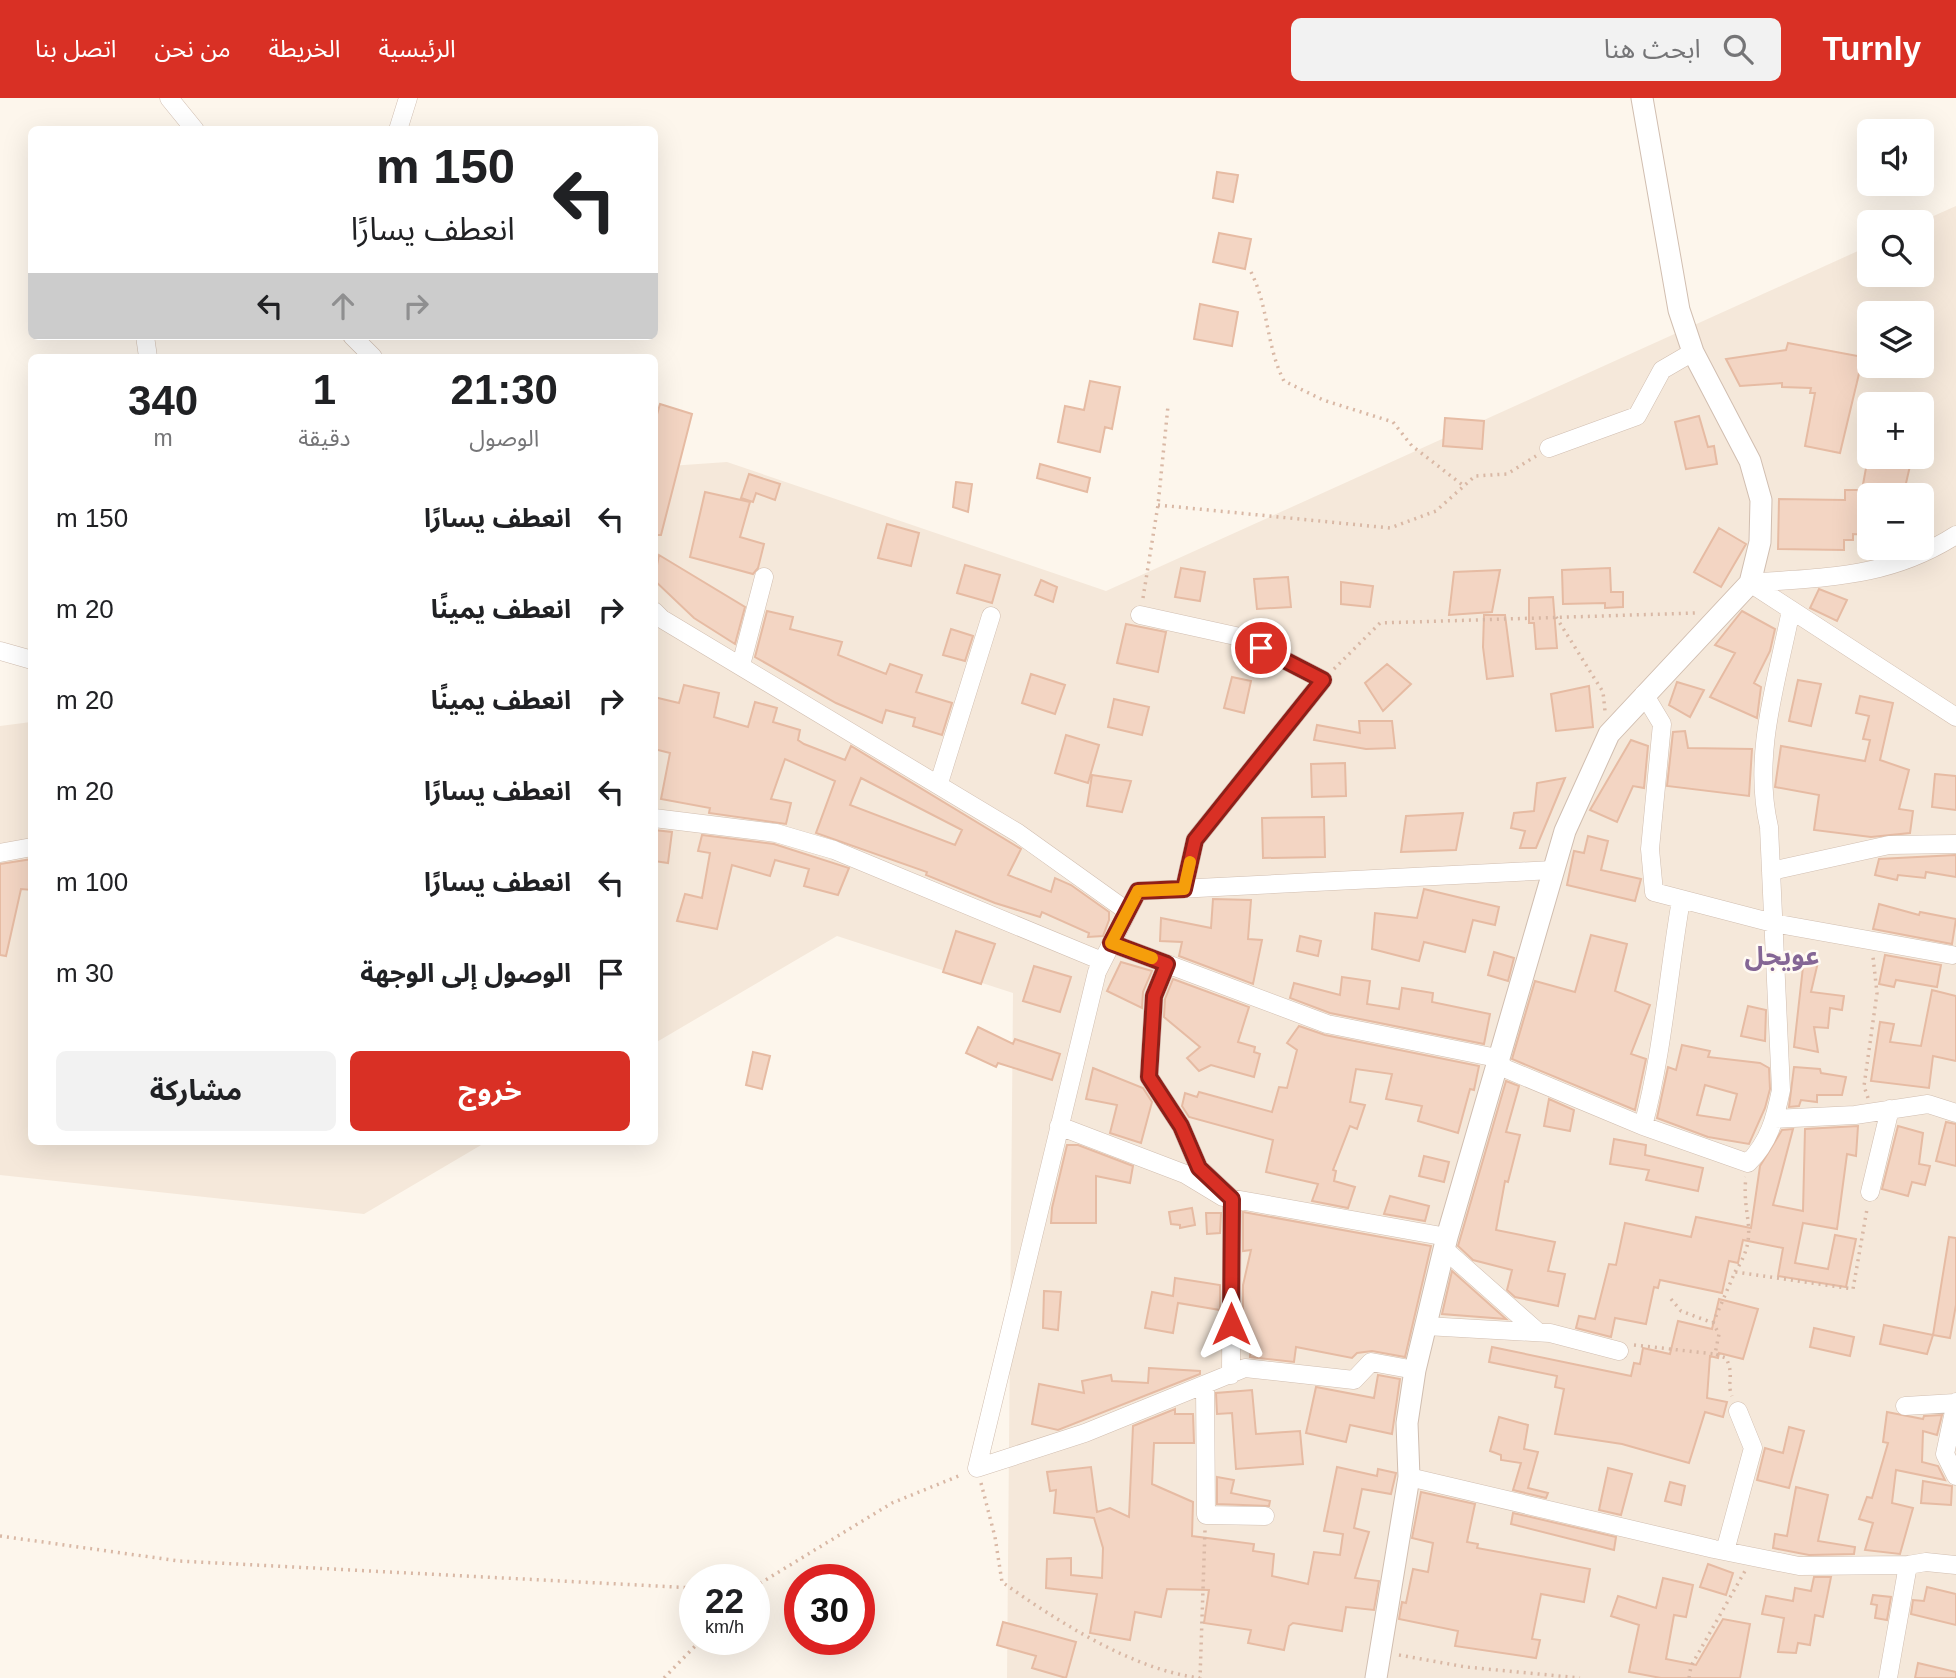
<!DOCTYPE html>
<html lang="ar">
<meta charset="utf-8">
<style>
:root{--surface:#fff;--page:#f2f2f2;--text:#202124;--muted:#757577;--accent:#d93025}
body{margin:0;font-family:Helvetica,"Noto Sans Arabic",sans-serif;background:var(--page);color:var(--text);direction:rtl;height:100vh;display:flex;flex-direction:column;font-size:26px;white-space:nowrap}
*{box-sizing:border-box;margin:0}
p{font-size:23px;color:var(--muted)}
.icon{flex:none;width:38px;height:38px;fill:none;stroke:currentColor;stroke-width:2;stroke-linecap:round;stroke-linejoin:round}
.map{position:relative;flex:1;overflow:hidden;direction:ltr}
.side{position:absolute;left:28px;top:256px;width:630px;height:791px;display:flex;flex-direction:column;background:var(--surface);border-radius:10px;box-shadow:0 7px 28px #0002;direction:rtl}
.side>*{flex:none}
.hud{position:absolute;left:28px;top:28px;width:630px;height:214px;border-radius:10px;box-shadow:0 7px 28px #0002;direction:rtl;background:#fff;color:var(--text);overflow:hidden}
.controls{position:absolute;left:1857px;top:21px;display:grid;gap:14px}
.controls a{display:grid;place-items:center;width:77px;height:77px;border-radius:10px;background:var(--surface);box-shadow:0 7px 28px #0002;font-size:35px}
.speed{position:absolute;left:679px;top:1466px;display:flex;gap:14px;font-size:35px;font-weight:700;text-align:center}
.speed>*{display:grid;place-content:center;width:91px;height:91px;border-radius:50%;background:var(--surface);box-shadow:0 7px 28px #0002;line-height:1}
.speed small{font-size:18px;font-weight:400}
.speed .limit{border:10px solid #d22;background:#fff;color:#111}
.pin{position:absolute;display:grid;place-items:center;width:60px;height:60px;color:#fff;margin:-30px;border:4px solid #fff;border-radius:50%;box-shadow:0 2px 7px #0007}
.me{position:absolute;width:77px;margin:-38px;rotate:0deg;stroke-linejoin:round;filter:drop-shadow(0 0 5px #0008)}
.turn{display:flex;align-items:center;gap:24px;height:147px;padding:0 28px;font-size:32px}
.turn .icon{width:91px;height:91px;stroke-width:2.5}
.turn b{display:block;font-size:49px;line-height:60px}
.lanes{display:flex;align-items:center;height:66px;padding:0 28px;background:#0003;justify-content:center;gap:35px;direction:ltr}
.lanes .off{opacity:.35}
.eta{display:flex;justify-content:space-evenly;align-items:center;height:119px;text-align:center}
.eta b{font-size:42px;font-weight:700;line-height:49px}
.primary-button{display:flex;gap:14px;margin-top:auto;padding:14px 28px}
.primary-button a{flex:1;height:80px;border-radius:10px;background:var(--accent);color:#fff;font-size:28px;font-weight:700;line-height:80px;text-align:center}
.primary-button a+a{background:var(--page);color:var(--text)}
ul{padding:0;list-style:none}
li{display:flex;align-items:center;gap:21px;height:91px;padding:0 28px}
li div{flex:1}
li b{display:block;font-size:26px}
li em{font-style:normal}
header{display:flex;align-items:center;gap:42px;box-sizing:border-box;height:98px;padding:0 35px;background:var(--accent);color:#fff}
header strong{font-size:33px}
nav{display:flex;gap:38px;margin-inline-start:auto;font-size:24px}
.search{width:490px;height:63px;background:var(--page);display:flex;align-items:center;gap:18px;box-sizing:border-box;padding:0 24px;border-radius:10px;color:var(--muted);font-size:26px}
.map>svg:first-child{display:block}
.residential{fill:#f5e8da;fill-rule:evenodd}
.building{fill:#f3d5c3;stroke:#e6bba3;stroke-width:2;fill-rule:evenodd}
.lines{fill:none;stroke-linecap:round;stroke-linejoin:round}
.minor-casing{stroke:#d1beb0;stroke-width:19}
.tertiary-casing{stroke:#d1beb0;stroke-width:23}
.path{stroke:#d9b8a5;stroke-width:3.5;stroke-dasharray:2 5;stroke-linecap:butt}
.minor{stroke:#fff;stroke-width:18}
.tertiary{stroke:#fff;stroke-width:21}
.route-casing{stroke:#8d1f18;stroke-width:18}
.route{stroke:#d93025;stroke-width:12}
.slow{stroke:#f59e0b;stroke-width:12}
.labels{text-anchor:middle;dominant-baseline:central;stroke-width:5;stroke-linejoin:round;paint-order:stroke}
.quarter-label{font-size:26px;font-weight:bold;fill:#846695;stroke:#fffaf3}
</style>
<header>
<strong>Turnly</strong>
<div class="search"><svg class="icon" aria-label="search" viewBox="0 0 24 24"><circle cx="10" cy="10" r="6"/><path d="M15 15l6 6"/></svg>ابحث هنا</div>
<nav><a>الرئيسية</a><a>الخريطة</a><a>من نحن</a><a>اتصل بنا</a></nav>
</header>
<div class="map">
<svg width="1956" height="1580" viewBox="0 0 1956 1580">
<rect width="100%" height="100%" fill="#fdf6ec"/>
<path class="residential" d="M1956,108V1580H1007L1013,895L837,838L655,945V369L727,364L1106,493L1869,148V177H1922L1920,124ZM1869,215H1922V268H1869ZM1869,306H1922V359H1869ZM1869,397H1922V450H1869Z
M31,624L32,1043H488L364,1116L0,1077V628Z"/>
<path class="building" d="M1217,74L1238,77L1233,104L1213,100Z
M1219,135L1251,141L1245,171L1213,164Z
M1200,206L1238,214L1232,248L1194,241Z
M1788,245L1863,259L1840,355L1805,348L1815,295H1810L1811,290L1782,289V285L1740,288L1726,261L1786,252Z
M1090,283L1120,289L1112,331L1105,329L1100,354L1058,344L1065,308L1084,312Z
M660,306L692,316L661,437H654V327Z
M1699,318L1708,349L1714,348L1717,366L1686,371L1675,324Z
M1445,320L1484,323L1482,351L1443,348Z
M1868,359H1912L1904,394L1877,388V397H1869V437L1853,436V442H1844V452L1778,451L1779,401L1845,402V392H1862Z
M1040,366L1090,380L1087,394L1037,380Z
M749,376L780,386L775,402L756,395L753,404L741,400Z
M956,384L972,386L968,414L953,409Z
M705,394L750,404L740,439L764,446L758,470L753,476L690,459Z
M887,426L919,435L911,468L878,460Z
M1719,430L1746,446L1721,489L1694,474Z
M659,457L745,509L735,546L694,520L654,482Z
M965,467L1000,477L992,505L957,495Z
M1181,470L1205,474L1200,503L1175,499Z
M1610,470L1611,494H1623V509L1605,510V505L1563,506L1562,472Z
M1500,472L1492,514L1449,517L1454,474Z
M1288,479L1291,509L1257,511L1254,481Z
M1041,482L1057,489L1053,504L1035,497Z
M1341,484L1373,488L1370,509L1341,506Z
M1819,491L1847,502L1837,523L1810,510Z
M1553,499L1557,550L1536,551L1534,525H1529V500Z
M767,513L793,519L790,531L842,544L838,557L886,576L890,566L922,577L916,594L952,605L942,637L913,628L915,620L886,612L882,625L836,605L755,559Z
M1742,513L1775,531L1770,553L1754,585L1761,589L1757,620L1710,599L1735,555L1715,547Z
M1484,517H1505L1513,578L1487,581L1483,549Z
M1126,526L1166,534L1158,574L1117,565Z
M951,531L973,538L965,563L943,557Z
M1387,566L1411,586L1383,613L1365,585Z
M1031,576L1065,587L1055,616L1022,605Z
M1232,579L1251,583L1244,615L1224,610Z
M1798,582L1821,586L1811,628L1789,623Z
M1677,584L1704,592L1690,619L1669,607Z
M684,587L719,595L714,619L748,629L755,604L777,610L773,624L800,632L798,642L804,646L845,662L851,648L1021,751L1008,777L1051,794L1055,780L1071,787L1109,814V822L1103,838L1088,839L1089,835L1042,814L1040,819L995,805L926,777L927,774L816,735L835,683L785,661L771,701L791,705L786,726L709,715L710,710L661,701L670,655L654,651V599L679,605ZM861,680L962,732L955,747L850,707Z
M1589,588L1593,629L1556,633L1551,596Z
M1860,598L1893,605L1880,662L1909,672L1899,711L1913,713L1910,735L1871,739L1814,732L1819,697L1775,689L1781,648L1865,663L1870,642L1863,641L1869,618L1856,615Z
M1114,601L1149,609L1142,637L1108,629Z
M1359,623H1392L1395,650L1366,651L1314,642L1317,627L1360,635Z
M1685,633L1688,650L1752,651L1749,698L1667,688L1673,634Z
M1066,637L1099,647L1088,685L1055,675Z
M1631,642L1648,648L1644,690L1633,688L1617,724L1590,712Z
M1345,665L1346,698L1312,699L1311,666Z
M1935,676L1956,678V712L1932,709Z
M1092,677L1131,683L1122,714L1087,708Z
M1565,680L1536,750H1520L1525,733L1511,730L1514,715L1534,713L1537,685Z
M1463,715L1456,752L1401,754L1406,718Z
M1324,719L1325,759L1263,760L1262,720Z
M654,732L672,734L668,765L654,763Z
M702,737L774,746L849,770L838,797L804,788L809,771L775,762L770,778L732,767L717,831L677,823L685,796L702,800L710,755L698,753Z
M1588,738L1608,743L1601,772L1641,781L1635,803L1567,787L1574,753L1584,755Z
M1956,757V779L1926,774L1925,780L1898,777L1897,782L1875,777L1879,761Z
M32,761V792L21,791L6,858L0,857V766Z
M1424,791L1499,809L1495,827L1473,822L1465,854L1424,844L1419,863L1372,851L1375,815L1417,820Z
M1213,801L1251,802L1248,841L1262,842L1253,886L1179,858L1182,844L1160,843L1161,820L1211,830Z
M1879,806L1919,817L1920,814L1956,821L1952,846L1873,831Z
M956,833L995,846L981,886L943,874Z
M1591,837L1627,846L1615,893L1650,907L1631,956L1646,961L1635,1012L1512,961L1535,883L1575,894Z
M1300,838L1321,843L1318,858L1297,853Z
M1494,854L1514,860L1508,883L1488,877Z
M1885,857L1941,867L1937,889L1896,882L1894,889L1879,886Z
M1804,860L1818,864L1811,894L1844,898L1842,912L1830,910L1828,930L1814,929L1818,954L1794,949Z
M1121,864L1152,873L1143,894L1142,910L1107,893Z
M1034,868L1071,879L1060,914L1023,903Z
M1342,879L1370,883L1367,906L1399,911L1402,890L1433,895L1432,904L1490,916L1484,946L1330,915L1290,900L1294,885L1340,897Z
M1173,881L1249,909L1238,944L1255,949L1254,954L1260,956L1254,979L1211,967L1199,973L1187,960L1200,949L1164,919L1165,901Z
M1932,892L1956,898V963L1933,958L1929,990L1871,983L1880,924L1894,926L1890,944L1921,948Z
M1748,908L1766,912L1765,943L1741,938Z
M1299,928L1325,937L1479,968L1474,992L1470,991L1458,1035L1418,1023L1422,1008L1386,1001L1392,976L1356,971L1350,1004L1365,1007L1357,1031L1350,1028L1333,1072L1336,1073L1334,1083L1355,1089L1348,1110L1312,1103L1318,1086L1266,1074L1273,1042L1189,1019L1182,1008L1185,995L1197,999L1199,994L1272,1014L1279,989L1287,990L1297,952L1287,945Z
M978,929L1013,946L1015,941L1060,956L1052,982L998,965L996,969L966,955Z
M1682,947L1710,953L1708,959L1760,965L1769,970L1770,991L1765,1010L1749,1046L1708,1039L1657,1020L1668,969L1676,972ZM1705,987L1737,996L1730,1022L1697,1017Z
M753,954L770,958L762,991L746,987Z
M1794,969L1820,971L1821,975L1846,979L1842,997H1817V1004L1801,1002L1799,1008L1789,1009Z
M1093,970L1143,990L1152,1004L1141,1045L1110,1035L1117,1007L1086,1001Z
M1506,983L1519,988L1506,1034L1520,1037L1508,1084L1505,1083L1496,1132L1555,1144L1548,1173L1565,1176L1558,1208L1515,1199L1507,1192L1512,1172L1473,1162L1458,1148Z
M1549,1001L1574,1012L1570,1033L1544,1028Z
M1946,1024L1956,1026V1068L1936,1063Z
M1858,1028L1856,1058L1847,1056L1837,1131L1803,1125L1795,1165L1828,1171L1835,1137L1856,1141L1846,1189L1778,1178L1783,1150L1743,1142L1738,1165L1729,1163L1722,1195L1660,1182L1658,1190L1654,1189L1646,1226L1615,1220L1611,1239L1576,1230L1579,1218L1595,1221L1609,1166L1616,1167L1625,1125L1691,1139L1696,1119L1751,1130L1760,1068L1782,1032L1793,1031L1773,1107L1803,1113L1805,1031Z
M1898,1028L1923,1035L1919,1066L1930,1068L1925,1087L1912,1084L1908,1098L1882,1091Z
M1614,1041L1646,1047L1645,1057L1703,1070L1698,1093L1646,1082L1649,1072L1610,1066Z
M1067,1047H1078L1133,1068L1130,1085L1096,1078V1125H1051L1052,1110Z
M1424,1058L1449,1064L1444,1084L1419,1078Z
M1390,1098L1429,1108L1425,1123L1384,1116Z
M1192,1110L1195,1127L1180,1130V1127L1171,1126L1169,1114Z
M1243,1114L1431,1148L1405,1259L1372,1253L1357,1255L1352,1260L1296,1249L1294,1264L1250,1259L1251,1249L1243,1247V1187L1251,1152L1243,1153Z
M1206,1115H1221L1220,1135L1207,1136Z
M1949,1139L1956,1140V1207L1950,1240L1933,1237Z
M1452,1173L1506,1221L1442,1216Z
M1175,1180L1220,1187V1212L1178,1205L1173,1235L1145,1230L1152,1194L1173,1198Z
M1044,1193L1061,1194L1058,1232L1043,1230Z
M1719,1201L1758,1211L1743,1261L1719,1255L1718,1260L1710,1258L1707,1300L1727,1304L1723,1319L1705,1314L1689,1365L1622,1346L1555,1336L1564,1291L1555,1289L1557,1278L1489,1264L1492,1249L1631,1278L1634,1265L1640,1266L1643,1250L1670,1256L1678,1223L1712,1231Z
M1884,1227L1933,1237L1927,1256L1880,1246Z
M1814,1230L1854,1239L1850,1258L1810,1249Z
M1149,1270L1200,1273V1276L1058,1332L1032,1326L1039,1286L1084,1295L1082,1283L1111,1277L1112,1283L1148,1285Z
M1378,1277L1400,1281L1392,1336L1350,1327L1346,1344L1306,1335L1316,1289L1374,1300Z
M1252,1292L1256,1336L1300,1333L1303,1366L1236,1371L1232,1315L1217,1316L1216,1295Z
M1175,1311V1316H1193L1194,1345H1154L1152,1386L1193,1404L1192,1438L1254,1446L1253,1453L1274,1456L1272,1478L1308,1486L1314,1454L1340,1457L1343,1436L1324,1433L1337,1369L1377,1378L1378,1371L1396,1375L1391,1396L1362,1391L1354,1430L1369,1434L1355,1480L1379,1483L1374,1512L1346,1509L1342,1533L1293,1525L1289,1528L1284,1552L1248,1545L1251,1532L1204,1525L1209,1492L1167,1491L1161,1519L1135,1514L1130,1542L1090,1535L1097,1496L1046,1490L1047,1461L1071,1460V1477L1102,1480L1103,1450L1094,1420L1054,1415L1056,1392L1050,1393L1047,1374L1091,1369L1097,1414L1110,1410L1129,1419L1133,1328Z
M1887,1314L1923,1321L1924,1318L1942,1317L1937,1337L1923,1333L1922,1364L1938,1368L1945,1382L1896,1372L1892,1405L1913,1410L1900,1456L1865,1452L1873,1425L1859,1421L1867,1399L1872,1400L1888,1345L1883,1344Z
M1499,1319L1528,1327L1524,1351L1538,1354L1528,1390L1548,1395L1546,1400L1513,1392L1521,1365L1501,1362V1357L1490,1353Z
M1789,1329L1804,1333L1789,1390L1757,1382L1765,1350L1783,1355Z
M1608,1370L1632,1376L1621,1417L1599,1412Z
M1217,1379L1234,1382L1231,1395L1270,1403L1269,1408L1217,1406Z
M1923,1383L1952,1388L1951,1407L1921,1405Z
M1670,1384L1685,1388L1681,1407L1665,1403Z
M1796,1389L1828,1397L1818,1443L1855,1449L1854,1456L1809,1457L1773,1450L1775,1436L1787,1438Z
M1421,1394L1475,1406L1467,1444L1478,1446L1477,1450L1590,1471L1584,1504L1541,1496L1532,1541L1540,1542L1536,1560L1455,1548L1458,1533L1399,1521L1402,1504L1406,1505L1413,1471L1428,1474L1433,1445L1412,1440Z
M1513,1415L1616,1439L1614,1452L1511,1426Z
M1708,1466L1733,1475L1726,1497L1700,1489Z
M1814,1479H1831L1823,1519L1815,1517L1810,1547L1798,1545L1796,1555L1778,1554L1784,1520L1762,1516L1766,1498L1793,1503L1795,1490L1811,1493Z
M1663,1480L1693,1487L1686,1519L1674,1517L1666,1561L1696,1567L1723,1521L1750,1526L1740,1580H1661L1629,1574L1639,1527L1611,1518L1618,1498L1656,1510Z
M1927,1489L1956,1496V1527L1911,1516L1913,1502L1924,1503Z
M1873,1497L1891,1499L1887,1522L1875,1520L1877,1507L1871,1506Z
M1003,1524L1076,1544L1066,1580L1032,1570L1036,1558L997,1547Z
M1918,1565L1956,1574V1580H1915Z"/>
<g class="lines">
<defs>
<path id="minor" d="M169,0L195,32
M398,32L408,0
M145,238L148,259
M352,238L373,259
M1549,350L1637,318L1662,272L1693,254
M1750,485L1956,619
M1750,485C1827,479 1889,480 1956,437
M654,513L662,521L1018,735L1127,813
M1140,517L1240,539L1323,582L1195,742L1184,791
M0,553L32,562
M741,567L764,479
M1644,596L1662,626L1650,751L1654,794L1773,825L1952,857
M939,685L991,518
M654,720L776,735L834,752L1102,863
M0,755L32,749
M1771,773L1889,747L1956,746
M1111,845L1327,926L1497,960L1504,970L1643,1028L1748,1065C1769,1044 1775,1021 1781,992L1769,729C1752,657 1777,583 1791,512
M1167,866L1154,898L1149,979L1181,1028L1199,1070L1232,1101L1231,1277
M1775,1021L1855,1017L1928,1006L1956,1015
M1059,1028L1185,1076L1223,1099L1447,1139
M1643,1028C1663,954 1668,877 1681,802
M1870,1094L1890,1011
M1444,1151L1538,1234
M1426,1228L1550,1235L1619,1253
M1415,1272L1371,1264L1354,1282L1245,1270L1085,1335L977,1370L1097,874L1138,793L1553,772
M1205,1287L1206,1417L1265,1418
M1956,1304L1945,1356L1956,1378
M1905,1308L1955,1305
M1409,1379L1714,1451L1799,1468L1908,1467L1926,1464L1956,1467
M1725,1453L1753,1350L1738,1313
M1888,1580L1908,1467"/>
<path id="tertiary" d="M1376,1580L1409,1379L1407,1325L1415,1272L1447,1139L1565,733L1609,636L1750,485L1760,444L1761,402L1750,363L1693,254L1679,212L1642,0"/>
</defs>
<use href="#minor" class="minor-casing"/>
<use href="#tertiary" class="tertiary-casing"/>
<path class="path" d="M1251,174C1269,210 1266,248 1284,283L1323,302L1393,324L1412,348L1464,388
M1158,407L1390,430L1436,413L1475,378L1507,376L1536,358
M1143,500L1158,407L1168,308
M1556,519L1603,594L1605,613
M1334,571L1380,525L1696,515
M1868,1000L1864,988L1877,895L1873,859
M1735,1174C1761,1135 1741,1119 1746,1079
M1671,1201L1681,1213L1713,1225L1719,1236L1715,1256L1726,1260C1735,1278 1726,1284 1732,1298
M1713,1225L1735,1174L1853,1191L1867,1111
M1634,1247L1715,1256
M981,1385L995,1439L1002,1484C1057,1523 1133,1572 1200,1580L1205,1432
M0,1438L179,1463L695,1490
M754,1489L892,1405L961,1377
M1399,1557L1466,1569L1580,1580
M664,1580L701,1542
M1689,1580L1691,1568L1745,1473"/>
<use href="#minor" class="minor"/>
<use href="#tertiary" class="tertiary"/>
</g>
<g class="lines">
<defs>
<path id="route" d="M1231,1226L1232,1101L1199,1070L1181,1028L1149,979L1154,898L1167,866L1111,845L1138,793L1184,791L1195,742L1323,582L1261,550"/>
</defs>
<use href="#route" class="route-casing"/>
<use href="#route" class="route"/>
<path class="slow" d="M1152,860L1111,845L1138,793L1184,791L1190,764"/>
</g>
<g class="labels">
<g class="quarter-label">
<text x="1782" y="858">عويجل</text>
</g>
</g>
</svg>
<div class="controls">
<a><svg class="icon" aria-label="sound" viewBox="0 0 24 24"><path d="M4 9h4l5-4v14l-5-4H4zM17 9q2 3 0 6"/></svg></a>
<a><svg class="icon" aria-label="search" viewBox="0 0 24 24"><circle cx="10" cy="10" r="6"/><path d="M15 15l6 6"/></svg></a>
<a><svg class="icon" aria-label="layers" viewBox="0 0 24 24"><path d="M12 4l9 5-9 5-9-5zM3 14l9 5 9-5"/></svg></a>
<a>+</a>
<a>−</a>
</div>
<div class="speed"><div>22<small>km/h</small></div><div class="limit">30</div></div>
<div class="pin" style="left:1261px;top:550px;background:#d93025"><svg class="icon" aria-label="arrive" viewBox="0 0 24 24"><path d="M6 21V4h12l-3 4 3 4H6"/></svg></div>
<svg class="me" style="left:1231px;top:1226px" viewBox="-20 -20 40 40"><path d="M0-17L14 15 0 8-14 15z" fill="#d93025" stroke="#fff" stroke-width="4"/></svg>
<div class="hud">
<div class="turn"><svg class="icon" aria-label="left" viewBox="0 0 24 24"><path d="M17 20v-9H6M10 6l-5 5 5 5"/></svg><div><b>150 m</b>انعطف يسارًا</div></div>
<div class="lanes"><svg class="icon" aria-label="left" viewBox="0 0 24 24"><path d="M17 20v-9H6M10 6l-5 5 5 5"/></svg><svg class="icon off" aria-label="ahead" viewBox="0 0 24 24"><path d="M12 20V5M6 11l6-6 6 6"/></svg><svg class="icon off" aria-label="right" viewBox="0 0 24 24"><path d="M7 20v-9h11M14 6l5 5-5 5"/></svg></div>
</div>
<section class="side">
<div class="eta">
<div><b>21:30</b><p>الوصول</p></div>
<div><b>1</b><p>دقيقة</p></div>
<div><b>340</b><p>m</p></div>
</div>
<ul>
<li><svg class="icon" aria-label="left" viewBox="0 0 24 24"><path d="M17 20v-9H6M10 6l-5 5 5 5"/></svg><div><b>انعطف يسارًا</b></div><em>150 m</em></li>
<li><svg class="icon" aria-label="right" viewBox="0 0 24 24"><path d="M7 20v-9h11M14 6l5 5-5 5"/></svg><div><b>انعطف يمينًا</b></div><em>20 m</em></li>
<li><svg class="icon" aria-label="right" viewBox="0 0 24 24"><path d="M7 20v-9h11M14 6l5 5-5 5"/></svg><div><b>انعطف يمينًا</b></div><em>20 m</em></li>
<li><svg class="icon" aria-label="left" viewBox="0 0 24 24"><path d="M17 20v-9H6M10 6l-5 5 5 5"/></svg><div><b>انعطف يسارًا</b></div><em>20 m</em></li>
<li><svg class="icon" aria-label="left" viewBox="0 0 24 24"><path d="M17 20v-9H6M10 6l-5 5 5 5"/></svg><div><b>انعطف يسارًا</b></div><em>100 m</em></li>
<li><svg class="icon" aria-label="arrive" viewBox="0 0 24 24"><path d="M6 21V4h12l-3 4 3 4H6"/></svg><div><b>الوصول إلى الوجهة</b></div><em>30 m</em></li>
</ul>
<div class="primary-button"><a>خروج</a><a>مشاركة</a></div>
</section>
</div>
